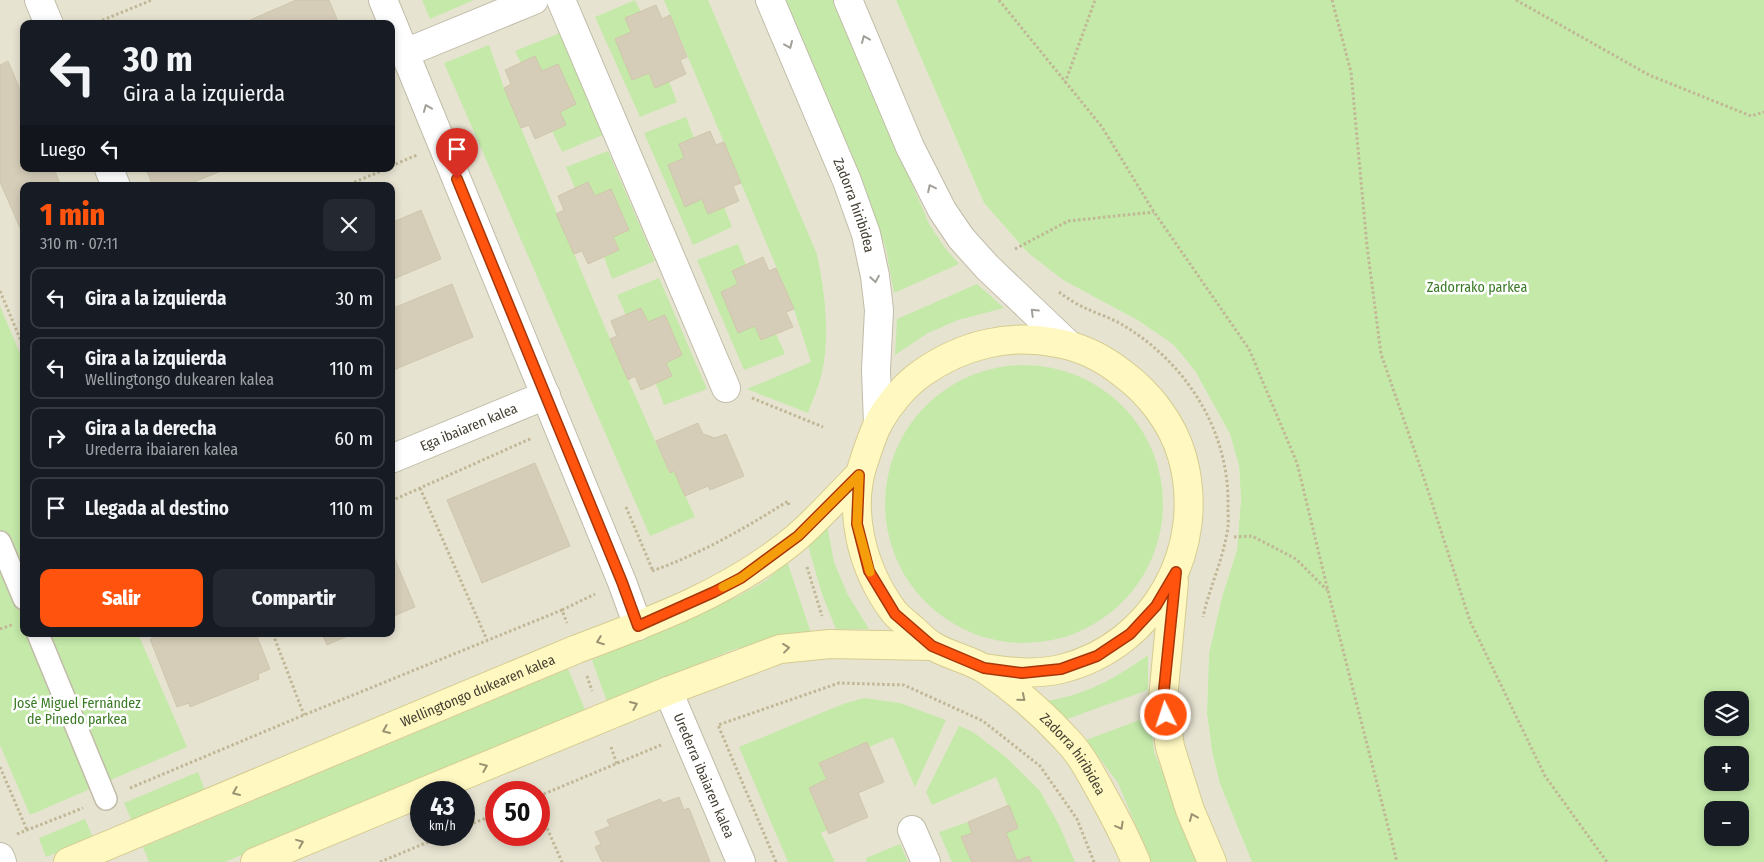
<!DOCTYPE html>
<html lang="es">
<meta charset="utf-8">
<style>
:root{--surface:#171b24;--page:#242831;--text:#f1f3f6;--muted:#9ea1a6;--line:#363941;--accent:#ff530e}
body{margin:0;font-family:"Fira Sans Condensed",sans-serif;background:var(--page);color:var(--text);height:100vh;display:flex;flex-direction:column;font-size:19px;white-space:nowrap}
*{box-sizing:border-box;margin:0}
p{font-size:16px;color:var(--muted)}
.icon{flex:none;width:28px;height:28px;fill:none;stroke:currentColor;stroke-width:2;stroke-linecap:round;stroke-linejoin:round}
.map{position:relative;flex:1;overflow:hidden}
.sheet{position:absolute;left:20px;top:182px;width:375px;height:455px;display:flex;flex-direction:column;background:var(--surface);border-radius:10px;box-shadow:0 2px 8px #0003}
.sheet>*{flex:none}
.guide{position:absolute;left:20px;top:20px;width:375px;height:152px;border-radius:10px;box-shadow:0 2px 8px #0003;background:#171b24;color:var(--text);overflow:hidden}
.controls{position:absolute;left:1704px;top:691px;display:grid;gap:10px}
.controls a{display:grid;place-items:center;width:45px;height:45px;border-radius:10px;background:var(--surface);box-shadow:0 2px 8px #0003;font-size:25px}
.speed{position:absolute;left:410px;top:781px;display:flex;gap:10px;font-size:25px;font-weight:700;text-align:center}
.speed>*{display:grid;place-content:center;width:65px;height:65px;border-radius:50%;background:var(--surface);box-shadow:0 2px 8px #0003;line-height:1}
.speed small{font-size:12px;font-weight:400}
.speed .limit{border:8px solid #d22;background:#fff;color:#111}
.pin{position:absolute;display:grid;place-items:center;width:42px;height:42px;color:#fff;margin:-51px -21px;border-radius:50% 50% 50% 0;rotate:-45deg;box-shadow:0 0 5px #0007}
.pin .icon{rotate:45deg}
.me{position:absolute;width:55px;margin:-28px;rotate:356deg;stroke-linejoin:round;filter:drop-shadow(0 0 4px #0008)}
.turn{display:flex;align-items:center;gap:18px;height:105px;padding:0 20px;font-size:22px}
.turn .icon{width:65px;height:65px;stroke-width:2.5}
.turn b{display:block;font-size:35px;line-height:42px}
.then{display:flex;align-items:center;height:48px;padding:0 20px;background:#0003;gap:10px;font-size:19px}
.round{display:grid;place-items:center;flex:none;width:52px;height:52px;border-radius:10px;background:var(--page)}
.head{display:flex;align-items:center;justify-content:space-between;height:85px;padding:0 20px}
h1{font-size:30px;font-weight:800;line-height:38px;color:var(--accent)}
.cta{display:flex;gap:10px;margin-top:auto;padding:10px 20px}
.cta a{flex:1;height:58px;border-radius:10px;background:var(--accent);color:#fff;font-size:20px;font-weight:800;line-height:58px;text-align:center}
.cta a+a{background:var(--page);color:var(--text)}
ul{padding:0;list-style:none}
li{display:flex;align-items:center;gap:15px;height:62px;margin:0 10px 8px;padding:0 10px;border:2px solid var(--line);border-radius:10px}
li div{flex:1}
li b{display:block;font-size:19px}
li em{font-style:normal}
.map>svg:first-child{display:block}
.residential{fill:#e7e3d1;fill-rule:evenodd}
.green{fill:#c4e9a9;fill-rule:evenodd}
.building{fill:#d5cdb8;stroke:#d0c6ab}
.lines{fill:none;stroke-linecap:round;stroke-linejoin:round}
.pedestrian-casing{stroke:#c1bca8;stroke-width:24}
.minor-casing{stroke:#c1bca8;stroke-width:30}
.tertiary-casing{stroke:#c1bca8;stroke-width:30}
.secondary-casing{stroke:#d5cc90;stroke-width:30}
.path{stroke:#c1b796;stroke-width:3;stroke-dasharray:2.5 2.5;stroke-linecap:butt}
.pedestrian{stroke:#fff;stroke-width:21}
.minor{stroke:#fff;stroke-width:28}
.tertiary{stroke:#fff;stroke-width:28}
.secondary{stroke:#fff8c1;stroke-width:28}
.oneway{stroke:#a2a099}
.oneway2{stroke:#999373}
.route-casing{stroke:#a63609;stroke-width:12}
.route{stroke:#ff530e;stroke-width:9}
.slow{stroke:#f59e0b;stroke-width:9}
.labels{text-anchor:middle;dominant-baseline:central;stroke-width:5;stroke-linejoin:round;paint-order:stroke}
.street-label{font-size:14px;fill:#454033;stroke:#fff}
.park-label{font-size:14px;fill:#397924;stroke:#fff}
</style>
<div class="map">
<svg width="1764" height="862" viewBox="0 0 1764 862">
<rect width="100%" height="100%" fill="#f3f0e3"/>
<path class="residential" d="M0,0H896L984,203L1028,253L1063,280L1139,321L1174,345L1195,371L1230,434L1239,466L1241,499L1237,550L1222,597L1209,653L1207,713L1212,752L1220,784L1252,862H0ZM24,24H391V169H24ZM24,186H391V634H24ZM421,792H464V835H421ZM496,792H539V835H496Z"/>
<path class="green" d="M422,0H474L430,19Z
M635,0L641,12L631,32L615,39L632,80L649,73L655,88L669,81L677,102L640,117L595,17Z
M664,0H708L817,254C825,295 831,335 821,377C818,389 812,401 808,413L747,389L811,362L794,309Z
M784,0H834L929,224L945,248L959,264L894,293L886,249L874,215Z
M896,0H1764V862H1252L1220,784L1212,752L1207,713L1209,653L1222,597L1237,550L1241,499L1239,466L1230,434L1195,371L1174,345L1139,321L1063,280L1028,253L984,203ZM1712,700H1740V728H1712ZM1712,755H1740V782H1712ZM1712,810H1740V838H1712Z
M560,33L605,134L562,152L552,131L566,125L560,112L576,104L558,64L542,71L535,57L521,63L515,51Z
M489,45L504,88L610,339L669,472L674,471L695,517L650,536L444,63Z
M686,117L694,138L679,144L684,158L668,166L685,206L702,199L708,214L724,207L732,227L693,245L644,133Z
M608,151L655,261L612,279L604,257L619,250L613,237L629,229L611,189L595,196L588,182L575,188L566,167Z
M738,244L746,265L732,271L738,284L721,292L738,332L755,326L762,340L776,334L785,354L744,370L697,260Z
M659,278L707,389L664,405L656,384L672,376L666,363L682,355L665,315L648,322L641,308L626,315L617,295Z
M977,284L1004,308L958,320L928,333L895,355L897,319Z
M0,306L24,363V634H138L187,747L30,815L0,745Z
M885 504a139 139 0 1 1 278 0a139 139 0 1 1-278 0Z
M827,525L834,562L848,595L869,629H836L822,594L807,542Z
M787,561L811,633L778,637L732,650L607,702L592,660L737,597L767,580Z
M1148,655V690L1067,719L1045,701C1084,696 1116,678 1148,655Z
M568,669L586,712L225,862H149L143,847Z
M864,698L900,703L946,720L915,787L893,737L869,747L866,742L819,763L827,779L809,788L827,830L821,833L835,862H788L739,747L843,704Z
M1150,716L1154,752L1201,862H1151L1118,783L1086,740Z
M959,726L973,732L1007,758L1040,791L1059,825L1075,862H1032L1029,856L1017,861L1006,833L1017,828L996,777L932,805L926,792Z
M198,772L205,791L132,822L124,803Z
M85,819L93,838L46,857L39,838Z
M968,822L972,833L961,837L972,862H952L939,832Z
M900,844L908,862H867L866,858Z"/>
<path class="building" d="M296,0H329L339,24H241Z
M656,5L662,19L670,15L687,57L680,60L686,74L655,88L649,73L632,80L615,39L631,32L625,18Z
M535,56L542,71L558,64L576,104L560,112L566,125L535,139L529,125L521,128L504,88L511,84L505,70Z
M8,61L24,99V169H54L61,186H24V237L0,182V65Z
M710,131L716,145L724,142L741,183L733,186L739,201L708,214L702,199L685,207L668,165L684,158L679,144Z
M146,169H226L184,186H153Z
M588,182L595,196L611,189L629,230L613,237L619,250L588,264L582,251L574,254L556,214L564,210L558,196Z
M421,210L441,259L391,280V223Z
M763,257L769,271L776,268L794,309L786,312L793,327L761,340L755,326L738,333L721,292L738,284L732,271Z
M452,284L473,337L391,371V309Z
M641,308L648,322L665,315L682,355L666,363L672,376L641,390L635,376L628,380L610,339L617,336L611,321Z
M698,423L703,434L715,438L726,434L744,476L710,490L708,486L685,496L674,471L670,473L656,441Z
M535,463L570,546L482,583L447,500Z
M391,550L415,607L391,617Z
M151,634H256L270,669L258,674L259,679L190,707L189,703L177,707L150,639L153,638Z
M322,634H352L327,645Z
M867,742L884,782L858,793L868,817L829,834L809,788L827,779L819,763Z
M679,797L684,810L689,808L710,862H607V860L602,862L595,847L601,844L595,832L610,826L607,820L660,799L663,803Z
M1009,805L1018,828L1006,833L1017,861L1029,856L1032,862H972L961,837L972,833L968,822Z"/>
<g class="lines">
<defs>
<path id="pedestrian" d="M0,542L24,599
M38,634L106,799"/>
<g id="minor">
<path d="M39,0L49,24"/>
<path d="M383,0L622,582L638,626"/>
<path d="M561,0L726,388"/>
<path d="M405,53L534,0"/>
<path d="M109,169L116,186"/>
<path id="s1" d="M391,459L546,395"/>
<path id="s2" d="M668,691L741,862"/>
<path d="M912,830L926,862"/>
<path d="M0,857L2,862"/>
</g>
<g id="tertiary">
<path id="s3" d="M770,0L847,181L866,234L875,276L879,310L876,370L878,424"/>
<path d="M848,0L910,147L942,210L961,238L987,267L1069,345"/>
</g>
<g id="secondary">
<path d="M1174,582L1163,699L1170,747L1190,810L1212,862"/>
<path id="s4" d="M984,668C1010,672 1035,675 1061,669C1156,645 1208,547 1182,456C1172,422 1149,393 1122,373C1103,358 1081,347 1057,343C1009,333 962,345 922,373C905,385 889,404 879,422C873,433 869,446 865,458C846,509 862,569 894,612C899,618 907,624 913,629C919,635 926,642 933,646C949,656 970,659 986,670C1014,689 1042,713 1065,738C1081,754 1090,772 1101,792C1114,815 1126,838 1136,862"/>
<path d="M423,792L668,691L780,649L830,644L932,646"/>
<path id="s5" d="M68,862L577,649C655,620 733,591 797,537C819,518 839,495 859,475"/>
<path d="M255,862L421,793"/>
</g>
</defs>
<use href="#pedestrian" class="pedestrian-casing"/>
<use href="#minor" class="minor-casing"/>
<use href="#tertiary" class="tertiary-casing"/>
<use href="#secondary" class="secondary-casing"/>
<path class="path" d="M999,0L1102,127L1154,212L1249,349L1297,463L1330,599L1397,862
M1332,0L1351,72L1367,246L1381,354L1422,472L1470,621L1545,776L1607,862
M1516,0L1649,75L1751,116L1764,112
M93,24L152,0
M1065,83L1095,0
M391,166L417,155
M345,186L386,169
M1015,249L1068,221L1154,212
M0,291L24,348
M1059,292C1067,298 1076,304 1085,308C1098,314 1114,319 1126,327C1188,365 1230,433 1228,507C1228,515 1229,525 1227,533C1222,562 1209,589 1203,617
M752,398L823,427
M420,488L487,640
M391,501L532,438
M626,507L653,571
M1234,537L1252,536L1296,559L1327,590
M807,567L822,616
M652,571C700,554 744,529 788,501L789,506
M562,610L595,594
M0,629L14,624
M273,634L304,715
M587,676L592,691
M611,747L617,764
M0,767L27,830
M130,788L304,715L562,610L567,623
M539,796L661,745
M539,810L562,862
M464,827L496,814
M17,834L83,808
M380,862L445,835
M776,862L718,725L839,683L904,685L983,721L1040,766L1077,819L1094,862"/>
<use href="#pedestrian" class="pedestrian"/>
<use href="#minor" class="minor"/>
<use href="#tertiary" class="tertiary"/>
<use href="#secondary" class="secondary"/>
</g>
<defs><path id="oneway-chevron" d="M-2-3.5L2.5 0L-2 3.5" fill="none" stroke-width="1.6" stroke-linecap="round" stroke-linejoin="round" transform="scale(1.25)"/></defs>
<g class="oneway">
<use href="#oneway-chevron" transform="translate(865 39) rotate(-113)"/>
<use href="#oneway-chevron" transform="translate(789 45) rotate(67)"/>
<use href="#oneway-chevron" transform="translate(427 108) rotate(-112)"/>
<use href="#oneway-chevron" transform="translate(931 188) rotate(-116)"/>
<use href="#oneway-chevron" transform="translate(875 279) rotate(81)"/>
<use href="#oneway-chevron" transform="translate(1034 312) rotate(-136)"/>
</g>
<g class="oneway2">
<use href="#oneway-chevron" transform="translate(600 641) rotate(159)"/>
<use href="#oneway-chevron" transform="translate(786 648) rotate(-7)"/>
<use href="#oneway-chevron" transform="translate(1022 698) rotate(40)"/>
<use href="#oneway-chevron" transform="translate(634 705) rotate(-23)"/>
<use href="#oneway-chevron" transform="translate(386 730) rotate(157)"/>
<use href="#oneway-chevron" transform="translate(484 767) rotate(-22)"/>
<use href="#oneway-chevron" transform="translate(236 792) rotate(157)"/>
<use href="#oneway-chevron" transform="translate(1193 817) rotate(-113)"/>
<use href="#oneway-chevron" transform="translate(1120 826) rotate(61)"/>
<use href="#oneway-chevron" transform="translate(300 843) rotate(-22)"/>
</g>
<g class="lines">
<defs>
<path id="route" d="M457,179L622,582L638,626L714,592L741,578L798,536L859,475L857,524L869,571L895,614L932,646L984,668L1022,673L1061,669L1097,656L1130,634L1156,606L1176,572L1163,699L1166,715"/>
</defs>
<use href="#route" class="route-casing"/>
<use href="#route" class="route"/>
<path class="slow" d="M723,587L741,578L798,536L859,475L857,524L870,572"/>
</g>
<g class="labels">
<g class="street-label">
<text stroke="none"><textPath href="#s3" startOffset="222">Zadorra hiribidea</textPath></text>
<text stroke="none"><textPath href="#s1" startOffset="84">Ega ibaiaren kalea</textPath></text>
<text stroke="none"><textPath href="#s5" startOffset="444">Wellingtongo dukearen kalea</textPath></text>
<text stroke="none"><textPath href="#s4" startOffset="1169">Zadorra hiribidea</textPath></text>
<text stroke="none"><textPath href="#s2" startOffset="92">Urederra ibaiaren kalea</textPath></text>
</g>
<g class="park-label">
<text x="1477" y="287">Zadorrako parkea</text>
<text x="77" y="703">José Miguel Fernández<tspan x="77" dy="16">de Pinedo parkea</tspan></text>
</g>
</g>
</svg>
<div class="controls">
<a><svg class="icon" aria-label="layers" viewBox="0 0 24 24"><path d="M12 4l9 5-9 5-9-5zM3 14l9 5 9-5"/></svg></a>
<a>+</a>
<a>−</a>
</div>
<div class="speed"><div>43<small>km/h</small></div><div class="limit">50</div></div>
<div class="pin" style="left:457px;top:179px;background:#d93025"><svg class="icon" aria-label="arrive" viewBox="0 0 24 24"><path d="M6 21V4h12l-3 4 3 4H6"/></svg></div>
<svg class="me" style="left:1166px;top:715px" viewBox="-20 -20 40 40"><circle r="17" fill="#ff530e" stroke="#fff" stroke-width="3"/><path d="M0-11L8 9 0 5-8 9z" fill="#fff"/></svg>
<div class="guide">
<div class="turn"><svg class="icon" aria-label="left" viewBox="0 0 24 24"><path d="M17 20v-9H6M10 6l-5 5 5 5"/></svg><div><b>30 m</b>Gira a la izquierda</div></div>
<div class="then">Luego<svg class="icon" aria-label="left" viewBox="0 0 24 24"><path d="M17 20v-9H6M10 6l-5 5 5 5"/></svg></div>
</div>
<section class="sheet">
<div class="head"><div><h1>1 min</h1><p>310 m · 07:11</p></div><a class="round"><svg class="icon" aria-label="close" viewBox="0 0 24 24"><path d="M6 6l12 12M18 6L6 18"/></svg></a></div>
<ul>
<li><svg class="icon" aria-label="left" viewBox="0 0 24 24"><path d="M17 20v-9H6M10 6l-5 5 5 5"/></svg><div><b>Gira a la izquierda</b></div><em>30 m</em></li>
<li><svg class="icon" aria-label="left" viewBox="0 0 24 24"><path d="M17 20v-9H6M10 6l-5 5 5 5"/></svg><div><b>Gira a la izquierda</b><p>Wellingtongo dukearen kalea</p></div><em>110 m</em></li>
<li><svg class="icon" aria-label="right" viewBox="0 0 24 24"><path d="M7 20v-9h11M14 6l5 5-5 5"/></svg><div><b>Gira a la derecha</b><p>Urederra ibaiaren kalea</p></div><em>60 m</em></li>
<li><svg class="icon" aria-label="arrive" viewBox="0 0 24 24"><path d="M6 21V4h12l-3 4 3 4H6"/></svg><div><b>Llegada al destino</b></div><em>110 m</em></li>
</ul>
<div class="cta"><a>Salir</a><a>Compartir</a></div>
</section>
</div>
